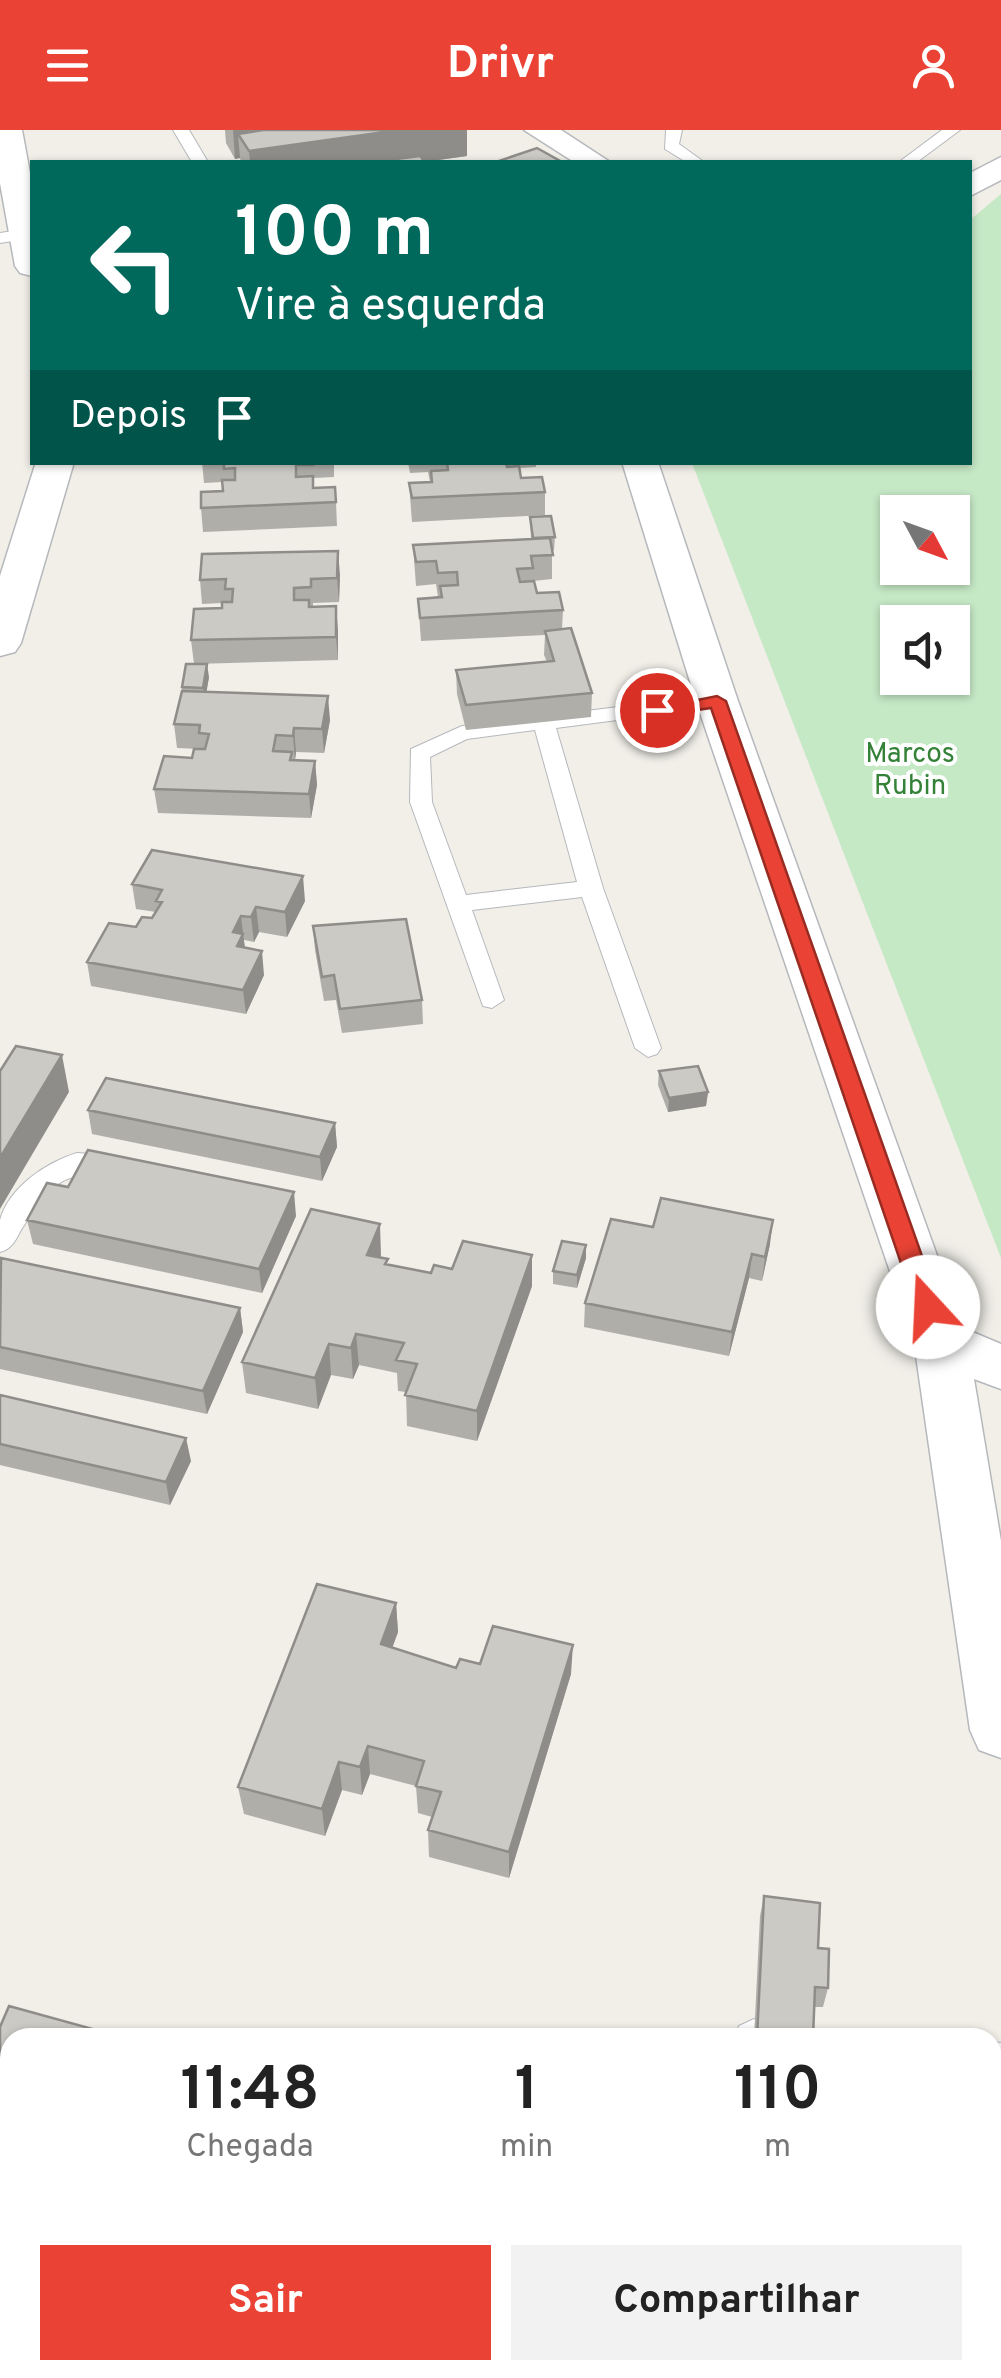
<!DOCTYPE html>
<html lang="pt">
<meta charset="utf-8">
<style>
:root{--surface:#fff;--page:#f2f2f2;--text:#222;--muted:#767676;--accent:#ea4335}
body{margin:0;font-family:Overpass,sans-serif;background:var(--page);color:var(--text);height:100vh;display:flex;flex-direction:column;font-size:38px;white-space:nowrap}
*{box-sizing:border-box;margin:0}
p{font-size:32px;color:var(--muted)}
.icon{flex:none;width:55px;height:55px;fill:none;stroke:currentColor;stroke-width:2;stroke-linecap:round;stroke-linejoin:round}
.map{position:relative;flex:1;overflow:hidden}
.drawer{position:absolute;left:0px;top:1898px;width:1002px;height:352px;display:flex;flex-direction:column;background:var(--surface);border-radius:30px 30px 0 0;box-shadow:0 2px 8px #0004}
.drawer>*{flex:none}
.banner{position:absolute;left:30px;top:30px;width:942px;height:305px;border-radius:0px;box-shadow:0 2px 8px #0004;background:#00695c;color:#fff;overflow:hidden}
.needle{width:65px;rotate:131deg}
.controls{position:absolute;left:880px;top:365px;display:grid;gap:20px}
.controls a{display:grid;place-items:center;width:90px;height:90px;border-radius:0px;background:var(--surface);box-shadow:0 2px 8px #0004;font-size:50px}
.pin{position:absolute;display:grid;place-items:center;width:85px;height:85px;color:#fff;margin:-42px;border:5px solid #fff;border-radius:50%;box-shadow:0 2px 10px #0007}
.me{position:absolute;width:110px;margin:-55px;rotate:340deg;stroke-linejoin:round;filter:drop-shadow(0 0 8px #0008)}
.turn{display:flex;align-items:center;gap:35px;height:210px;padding:0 40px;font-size:45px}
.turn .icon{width:130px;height:130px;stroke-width:2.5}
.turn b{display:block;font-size:70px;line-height:85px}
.then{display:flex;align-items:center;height:95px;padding:0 40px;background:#0003;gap:20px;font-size:38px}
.eta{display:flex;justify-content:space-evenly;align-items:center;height:170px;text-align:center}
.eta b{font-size:60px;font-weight:700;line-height:70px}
.button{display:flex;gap:20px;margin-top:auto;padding:20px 40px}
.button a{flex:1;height:115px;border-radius:0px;background:var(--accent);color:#fff;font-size:40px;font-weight:700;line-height:115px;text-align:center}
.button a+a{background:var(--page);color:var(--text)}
header{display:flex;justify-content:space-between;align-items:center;height:130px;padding:0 40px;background:var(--accent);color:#fff;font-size:45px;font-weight:700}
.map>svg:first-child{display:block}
.green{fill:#c5e8c5;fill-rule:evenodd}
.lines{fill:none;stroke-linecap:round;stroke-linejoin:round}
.service-casing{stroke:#b5b8bc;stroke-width:2}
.minor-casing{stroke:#b5b8bc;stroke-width:3}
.tertiary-casing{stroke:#b5b8bc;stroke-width:3}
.service{fill:#fff;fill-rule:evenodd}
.minor{fill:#fff;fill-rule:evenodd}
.tertiary{fill:#fff;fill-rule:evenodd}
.wall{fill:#afaea9}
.shaded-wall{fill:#8f8d8a}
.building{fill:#cccac5;stroke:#8f8d8a;stroke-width:2.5}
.route{fill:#ea4335;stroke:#982c22;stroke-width:2.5}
.labels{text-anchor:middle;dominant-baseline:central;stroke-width:8;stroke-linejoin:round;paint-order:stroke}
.park-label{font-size:28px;fill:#348238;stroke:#fff}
</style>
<header><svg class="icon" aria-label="menu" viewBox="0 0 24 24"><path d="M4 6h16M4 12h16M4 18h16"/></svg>Drivr<svg class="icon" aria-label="person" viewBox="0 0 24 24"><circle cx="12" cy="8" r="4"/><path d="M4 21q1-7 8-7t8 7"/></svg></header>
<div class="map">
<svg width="1001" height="2248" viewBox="0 0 1001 2248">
<rect width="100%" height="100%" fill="#f1efe8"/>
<path class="green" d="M1001,64V1128L692,333L970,332V90ZM898,382H952V438H898ZM898,492H952V548H898Z"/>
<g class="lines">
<defs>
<path id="service" d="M173,0H189L208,32H192Z
M666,0H682L679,14L704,32H686L665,19Z
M942,0H960L917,32H899Z
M26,99L32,101V108L0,113V103Z
M717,565L728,571L725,576L556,598L603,758L661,918L657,924L648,927L635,918L582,767L472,780L504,870L492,878L483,876L410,672L411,619L462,596ZM535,600L577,752L466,765L432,672L430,627L467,609Z
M77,1023L117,1026L130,1036L117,1046C61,1040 51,1053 21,1100C15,1111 12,1119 0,1122C0,1113 0,1099 0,1090C9,1057 47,1032 77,1023Z
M754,1889L767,1895L772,1908H734L739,1896Z
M992,1912L1001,1913V1949L992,1948Z
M533,2240H573L569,2248H529Z"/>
<path id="minor" d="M524,0H561L610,32H574Z
M1001,27V50L970,66V43Z
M622,332H658L738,571L963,1198L1001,1214V1259L974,1249L1001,1411V1628L979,1620L970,1600L914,1212L696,571Z
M1001,1987V2124L992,2128V1990Z
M992,2210L1001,2213V2248H936L937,2240H992Z"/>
<path id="tertiary" d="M0,0H22L32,54V146L20,143L15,136L0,53Z
M36,332H74L21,513L15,522L0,526V446Z"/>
</defs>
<use href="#service" class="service-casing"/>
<use href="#minor" class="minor-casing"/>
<use href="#tertiary" class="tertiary-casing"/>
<use href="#service" class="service"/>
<use href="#minor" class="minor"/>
<use href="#tertiary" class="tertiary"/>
</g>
<path class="wall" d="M225,0H467V26L425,32H241L240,28L235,29L226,13Z
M202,332H334V347L314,348V358L336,372L337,396L203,402L201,378L223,361L222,352L204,353Z
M408,332H536V337L520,338L521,348L545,362V385L412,392L409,353L430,352L428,342L410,343Z
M530,387L555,407L554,420H552V449L533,451L537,463L563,480L562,499L592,563L591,587L466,600L457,564L456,540L547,532L544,525L545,505L421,511L418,469L440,466L438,467L436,454L416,456L413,415L531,409Z
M340,445L339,472L313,473V477L338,500V530L194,534L191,510L222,478V473L202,474L200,450Z
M209,547L206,562L330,590L324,623L296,622L295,630L315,631L317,655L311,688L158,683L154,659L201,619L177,618L174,594L182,561V557Z
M132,754L305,771L287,807L259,802L254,812L244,810L245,818L264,845L246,884L91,856L87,832L136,797L152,788L156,782L136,779Z
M313,796L422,870L423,894L342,903L336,870L324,871L315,820Z
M659,941L708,962L706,976L668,982L658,955Z
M88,980L335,993L337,1017L322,1051L92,1004Z
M68,1057L296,1086L262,1163L33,1114L27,1090Z
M653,1097L770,1114L762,1151L749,1148L729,1226L584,1197L585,1173Z
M586,1115V1128L577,1158L553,1154V1141Z
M381,1125L380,1128L388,1135L431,1143L532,1125V1156L477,1311L407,1296L406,1262L398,1261L397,1243L359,1235L353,1249L331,1245L318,1279L246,1263L242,1232Z
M0,1130L240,1178L243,1202L207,1284L0,1239Z
M0,1265L191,1331L170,1375L0,1335Z
M396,1473L398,1502L392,1518L456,1538L480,1534L571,1544L509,1748L429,1727L428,1700L432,1687L418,1683L416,1656L370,1644L362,1665L342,1660L325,1706L244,1684L238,1657Z
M764,1766L818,1818L828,1858L823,1877H814L813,1908H754L760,1786Z
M178,2240H213L211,2248H202Z"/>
<path class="shaded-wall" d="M233,0H256L258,20L399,0H467V26L423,32H250L249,21L238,4L240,28L235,29Z
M338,421L340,445L339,472L337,448Z
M336,476L338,500V530L336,507Z
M207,534L209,547L205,571L203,558Z
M328,566L330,590L324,623L322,599Z
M294,598L296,622L295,630L293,606Z
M315,631L317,655L311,688L309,664Z
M303,746L305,771L287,807L285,782Z
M256,777L259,802L254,812L251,787Z
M241,786L246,828L240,840L233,802Z
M262,821L264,845L246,884L243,860Z
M62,925L69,962L0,1079V1028Z
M708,962L706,976L668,982L669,968Z
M335,993L337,1017L322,1051L320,1027Z
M294,1062L296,1086L262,1163L259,1139Z
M773,1090L770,1114L762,1151L765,1127Z
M380,1094L381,1125L369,1156L367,1125Z
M586,1115V1128L577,1158V1145Z
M752,1124L749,1148L729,1226L732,1202Z
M532,1125V1156L477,1311V1281Z
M240,1178L243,1202L207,1284L203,1261Z
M356,1204L359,1235L353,1249L351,1218Z
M329,1214L331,1245L318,1279L315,1248Z
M186,1308L191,1331L170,1375L166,1352Z
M396,1473L398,1502L383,1543L381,1514Z
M573,1515L571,1544L509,1748V1722Z
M368,1616L370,1644L362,1665L360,1637Z
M339,1632L342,1660L325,1706L322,1679Z
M10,2121V2170L3,2188L0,2183V2147Z
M206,2240H213L211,2248H209Z"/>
<path class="building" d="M263,0H262H399L249,21L238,4Z
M537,18L562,32H496Z
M420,26L425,32H372Z
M224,332H313V335H296V347L313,346V358L335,357L336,372L201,378V362L223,361L222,350H235V338L224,339Z
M447,332H506L507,337L519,336L521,348L542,347L545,362L412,368L409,353L432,352L431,341L448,340Z
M551,386L555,407L533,408L530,387Z
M550,408L553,425L531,426L533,438L517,439L520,452L534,451L537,463L559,462L563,480L420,488L418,469L442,467L440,456L458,455L457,442L438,443L436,431L416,432L413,415Z
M338,421L337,448L311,449V457L294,458V470H309V477L336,476V507L191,510L194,479L222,478V472H232L233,459H225L226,449L200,450L202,424Z
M571,498L592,563L466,575L456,540L554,531L545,501Z
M186,534H207L203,558L182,557Z
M182,561L328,566L322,599L294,598L293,606L276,605L273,621L292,622L290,630L315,631L309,664L154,659L164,626L192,628L194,619H205L209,604L199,603L200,595L174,594Z
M152,720L303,746L285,782L256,777L251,787L241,786L233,802L243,804L237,816L262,821L243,860L87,832L109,793L136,797L142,787L152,788L162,772L156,771L162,760L132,754Z
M406,789L422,870L340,879L334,845L322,847L313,796Z
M16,916L62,925L0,1028V941Z
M698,936L708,962L669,968L659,941Z
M106,948L335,993L320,1027L88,980Z
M88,1020L294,1062L259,1139L27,1090L47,1053L68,1057Z
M661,1068L773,1090L765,1127L752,1124L732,1202L585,1173L611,1089L653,1097Z
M311,1079L380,1094L367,1125L388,1129L385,1134L431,1143L434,1135L452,1139L463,1111L532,1125L477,1281L405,1265L417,1234L396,1230L404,1213L356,1204L351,1218L329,1214L315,1248L242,1232Z
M562,1111L586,1115L577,1145L553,1141Z
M1,1128L240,1178L203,1261L0,1217Z
M0,1265L186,1308L166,1352L0,1314Z
M317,1454L396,1473L381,1514L456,1538L460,1529L480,1534L493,1496L573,1515L509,1722L428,1700L441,1662L416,1656L424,1631L368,1616L360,1637L339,1632L322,1679L238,1657Z
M764,1766L820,1773L818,1818L829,1819L828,1858L815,1857L813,1908H757Z
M9,1876L100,1901L98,1908H10V2121L0,2147V1897Z
M0,2223L10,2227V2240H48L70,2248H0Z"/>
<path class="route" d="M717,566L726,571L940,1177L936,1183L928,1186L916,1177L711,578L657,586L648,580Z"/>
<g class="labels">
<g class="park-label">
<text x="910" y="625">Marcos<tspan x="910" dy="32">Rubin</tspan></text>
</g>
</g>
</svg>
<div class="controls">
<a><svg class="needle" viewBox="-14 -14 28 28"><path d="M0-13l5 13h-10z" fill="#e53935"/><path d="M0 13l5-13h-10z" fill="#767676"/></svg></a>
<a><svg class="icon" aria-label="sound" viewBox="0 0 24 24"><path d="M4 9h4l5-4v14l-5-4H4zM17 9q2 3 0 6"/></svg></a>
</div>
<div class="pin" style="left:657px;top:580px;background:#d93025"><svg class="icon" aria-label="arrive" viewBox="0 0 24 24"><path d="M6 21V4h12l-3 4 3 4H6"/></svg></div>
<svg class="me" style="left:928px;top:1177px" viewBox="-20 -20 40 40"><circle r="19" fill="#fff"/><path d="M0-13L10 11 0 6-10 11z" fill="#ea4335"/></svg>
<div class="banner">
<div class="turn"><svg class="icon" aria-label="left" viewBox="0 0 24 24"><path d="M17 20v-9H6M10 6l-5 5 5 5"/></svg><div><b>100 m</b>Vire à esquerda</div></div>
<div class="then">Depois<svg class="icon" aria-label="arrive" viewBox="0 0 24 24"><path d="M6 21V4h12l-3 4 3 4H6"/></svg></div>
</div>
<section class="drawer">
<div class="eta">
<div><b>11:48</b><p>Chegada</p></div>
<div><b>1</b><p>min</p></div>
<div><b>110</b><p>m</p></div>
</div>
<div class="button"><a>Sair</a><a>Compartilhar</a></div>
</section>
</div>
